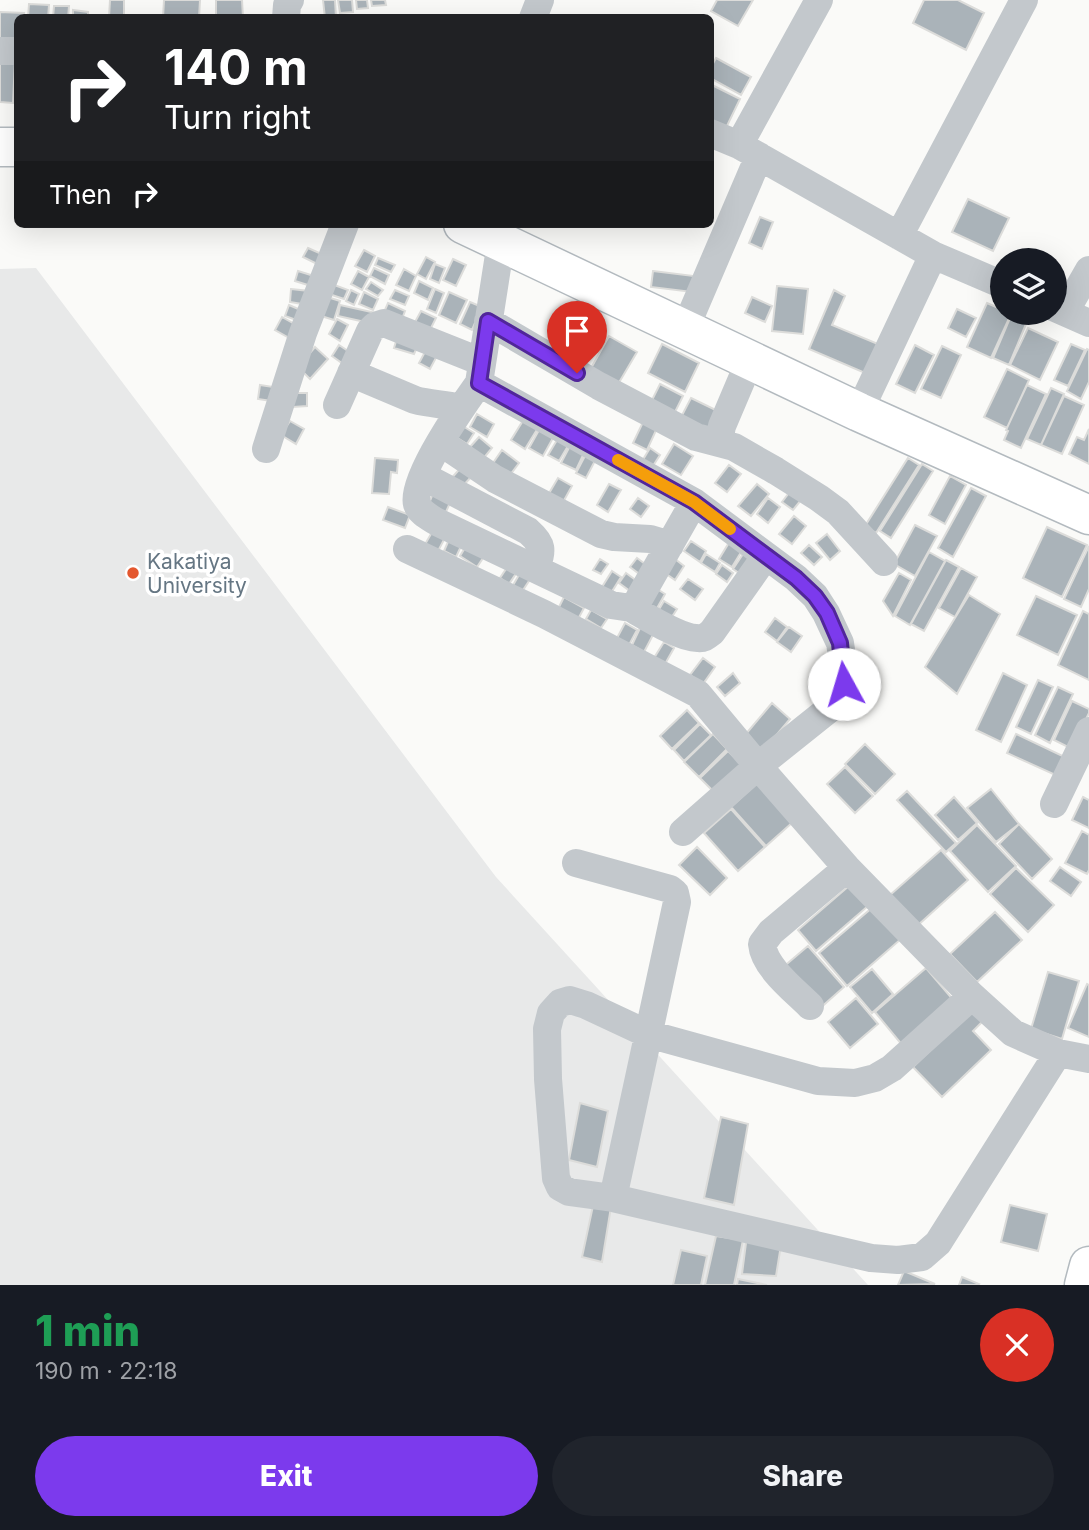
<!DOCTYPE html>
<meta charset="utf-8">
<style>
:root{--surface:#171b24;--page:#20242c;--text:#f1f3f6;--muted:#9ea1a6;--accent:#7c3aed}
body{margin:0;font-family:Inter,sans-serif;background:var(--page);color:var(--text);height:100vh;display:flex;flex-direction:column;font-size:26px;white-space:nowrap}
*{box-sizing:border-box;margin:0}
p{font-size:23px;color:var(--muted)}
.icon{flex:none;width:38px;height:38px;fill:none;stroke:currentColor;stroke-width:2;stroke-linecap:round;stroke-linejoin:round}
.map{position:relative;height:1285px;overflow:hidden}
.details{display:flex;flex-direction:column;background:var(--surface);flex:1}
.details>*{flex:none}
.hud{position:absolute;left:14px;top:14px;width:700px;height:214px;border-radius:10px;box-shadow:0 7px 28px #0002;background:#202124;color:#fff;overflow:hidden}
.fabs{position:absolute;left:990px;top:248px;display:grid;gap:14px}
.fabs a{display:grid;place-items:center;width:77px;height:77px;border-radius:50%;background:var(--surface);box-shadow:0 7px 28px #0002;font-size:35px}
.pin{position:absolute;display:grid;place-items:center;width:60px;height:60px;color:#fff;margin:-72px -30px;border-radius:50% 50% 50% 0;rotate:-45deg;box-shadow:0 0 7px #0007}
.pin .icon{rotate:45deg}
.me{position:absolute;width:77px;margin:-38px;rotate:354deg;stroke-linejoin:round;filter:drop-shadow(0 0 5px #0008)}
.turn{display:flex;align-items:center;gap:24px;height:147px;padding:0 35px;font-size:32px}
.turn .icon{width:91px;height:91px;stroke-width:2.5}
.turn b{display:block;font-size:49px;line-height:60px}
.then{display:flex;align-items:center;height:66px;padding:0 35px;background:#0003;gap:14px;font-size:26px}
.round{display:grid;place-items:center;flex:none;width:74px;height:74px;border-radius:37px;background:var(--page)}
.headline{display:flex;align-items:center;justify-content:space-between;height:119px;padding:0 35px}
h1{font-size:42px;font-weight:800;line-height:52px;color:#1e9e55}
.action{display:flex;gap:14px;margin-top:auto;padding:14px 35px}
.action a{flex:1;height:80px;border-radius:42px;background:var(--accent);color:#fff;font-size:28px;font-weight:800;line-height:80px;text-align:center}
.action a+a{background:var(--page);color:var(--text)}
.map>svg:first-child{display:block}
.built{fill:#e8e9e9}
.building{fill:#aab3b9;stroke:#dcdcda;stroke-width:2}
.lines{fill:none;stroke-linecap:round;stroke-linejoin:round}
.secondary-casing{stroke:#b3babf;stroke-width:41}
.street{stroke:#c3c8cc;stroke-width:28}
.secondary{stroke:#fff;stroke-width:38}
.route-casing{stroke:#51269a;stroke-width:18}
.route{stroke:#7c3aed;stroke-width:12}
.slow{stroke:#f59e0b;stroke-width:12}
.poi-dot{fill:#e4572e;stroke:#fff;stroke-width:2.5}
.labels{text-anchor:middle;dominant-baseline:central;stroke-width:7;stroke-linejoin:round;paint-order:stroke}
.poi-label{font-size:21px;fill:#657683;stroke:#fff;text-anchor:start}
</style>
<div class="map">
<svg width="1089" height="1285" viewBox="0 0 1089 1285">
<rect width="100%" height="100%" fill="#fafaf8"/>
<path class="built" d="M36,268L496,877L868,1285H0V269Z"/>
<path class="building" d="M110,0H124V18H109Z
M164,0H200L199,18H163Z
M216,0H242L243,18H216Z
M323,0H335L336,18H325Z
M338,0H352L353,12L340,13Z
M356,0H367L368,8L357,9Z
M371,0H385L386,5L372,6Z
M717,0H753L738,26L711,11Z
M924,0H958L984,13L966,50L913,23Z
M29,4L49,5L48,18H28Z
M54,6H69L68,18H53Z
M73,10L88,12V18H73Z
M0,12L24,13L23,18H18V41H0Z
M716,58L751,77L741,95L710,78V69Z
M0,59L15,60L13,103L0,102Z
M710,84L740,99L725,130L710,123Z
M968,199L1009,218L993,251L952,232Z
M760,217L773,222L762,249L749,243Z
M308,248L326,256L321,266L303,257Z
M364,250L375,256L367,272L355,266Z
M426,257L435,262L426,279L417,274Z
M378,258L395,265L391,272L375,265Z
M453,259L466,265L456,286L443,280Z
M435,264L445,268L439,283L430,279Z
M374,268L389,275L385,284L370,276Z
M404,269L416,276L409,291L396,285Z
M298,271L314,276L311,286L295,281Z
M358,271L369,277L362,290L351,284Z
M653,271L694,276L692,292L651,287Z
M419,281L433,288L428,300L414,293Z
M371,282L383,290L378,296L366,289Z
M329,283L348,290L344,299L326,293Z
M777,286L808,289L803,334L772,331Z
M291,289L309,291L308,305L290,302Z
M435,289L444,293L436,313L427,309Z
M351,290L359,294L354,305L346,301Z
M395,290L409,296L405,305L390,299Z
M834,290L845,296L832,325L878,344L865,373L809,349Z
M364,292L378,299L373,310L359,304Z
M449,292L467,300L456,323L439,315Z
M324,296L340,301L334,320L318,315Z
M752,297L772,306L765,322L745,313Z
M470,302L482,307L472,330L460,324Z
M388,303L405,311L402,319L384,312Z
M987,303L1003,310V313L1011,314L991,358L967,347Z
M289,305L303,311L299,321L285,316Z
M340,305L376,313L374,324L338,316Z
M957,309L976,318L966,337L948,328Z
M421,311L436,318L430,330L415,322Z
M282,317L298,326L291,339L275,330Z
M1010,318L1026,324L1009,365L993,358Z
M337,319L348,325L340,341L329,334Z
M1028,328L1058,342L1040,380L1010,365Z
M609,336L637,352L617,386L590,370Z
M397,338L418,345L414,354L394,348Z
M662,344L699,363L685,392L648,373Z
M1071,344L1085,350L1068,386L1054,380Z
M339,345L354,355L346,366L332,356Z
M915,345L934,355L915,393L896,384Z
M942,346L961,355L941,398L921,389Z
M315,347L328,359L310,379L298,367Z
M427,348L438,354L430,369L419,363Z
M1087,349L1089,350V382L1081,399L1067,391Z
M1007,369L1029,380L1007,428L984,417Z
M660,384L683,396L673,416L650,404Z
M260,385L280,388L278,402L258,399Z
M1027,385L1046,394L1021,448L1004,440L1008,431L1006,430Z
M1051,388L1064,394L1041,445L1027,439Z
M293,393H307V406L293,407Z
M1064,396L1084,405L1062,454L1041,445Z
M691,398L726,415L714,439L679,421Z
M477,414L494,424L487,437L470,427Z
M524,419L538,428L525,449L511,440Z
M644,420L658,426L647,450L633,443Z
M290,421L304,429L296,444L281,435Z
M458,423L474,433L467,444L451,434Z
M1089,429V464L1069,454L1077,437L1084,440Z
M539,430L553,438L543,456L529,448Z
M479,437L492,448L483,459L470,447Z
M557,440L568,446L559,461L548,455Z
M572,442L586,449L576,470L561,463Z
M674,444L693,456L681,475L662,464Z
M650,448L660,455L651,469L641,463Z
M502,450L519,463L510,475L493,463Z
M587,452L597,457L586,478L576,473Z
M375,458L398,460L397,473L391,472L389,494L372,493Z
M908,458L919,465L876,533L865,526Z
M922,464L933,471L891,538L880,531Z
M463,465L473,475L460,489L450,480Z
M729,465L741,474L727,492L715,483Z
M950,476L966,485L945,524L929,515Z
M558,478L572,486L562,504L548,495Z
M609,484L621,490L608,512L597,505Z
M757,484L769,494L751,516L738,506Z
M795,485L806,494L793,510L782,502Z
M436,486L454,494L445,514L428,506Z
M971,488L986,496L953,557L938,548Z
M638,498L649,506L641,517L630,509Z
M768,498L780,507L768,523L757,514Z
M388,507L410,515L405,528L383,520Z
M794,516L806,526L792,544L779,534Z
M915,525L937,536L915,576L894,564Z
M435,527L447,534L437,553L424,546Z
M1047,527L1087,545L1062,597L1023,578Z
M827,534L840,551L830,560L816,543Z
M451,535L463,542L456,557L444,551Z
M691,541L706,551L700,562L684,551Z
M730,541L743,549L732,567L719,559Z
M468,543L485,555L477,567L460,556Z
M809,545L822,557L814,565L801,553Z
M1089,546V589L1081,607L1064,599Z
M745,551L757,558L745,577L733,569Z
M929,552L945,561L910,625L895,616Z
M706,554L720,563L715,572L701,563Z
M637,558L649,567L642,576L630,567Z
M600,559L608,564L601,574L593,570Z
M675,559L684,566L675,580L665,573Z
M946,560L959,567L924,631L911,624Z
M510,563L519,569L509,584L500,578Z
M722,565L733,573L727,582L716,574Z
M523,568L533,575L521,593L512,587Z
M961,568L977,577L955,617L939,608Z
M612,571L621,577L611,593L602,587Z
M626,573L641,584L634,594L619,583Z
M899,573L911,580L893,616L883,601Z
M688,579L703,589L695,600L680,589Z
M654,587L665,594L656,610L644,603Z
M969,595L1000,614L957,694L925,667Z
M1036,596L1077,615L1058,655L1017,635Z
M564,597L584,608L577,621L557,611Z
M664,601L677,609L668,623L655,616Z
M591,610L607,619L601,628L586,619Z
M1083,611L1089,614V680L1058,665Z
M775,618L787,627L777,641L765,632Z
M625,623L637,630L629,645L617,638Z
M641,626L654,633L644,652L632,645Z
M789,627L802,636L791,652L777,642Z
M664,642L674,648L665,664L654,658Z
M703,658L715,667L703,684L690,675Z
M733,673L740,683L725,696L717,687Z
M1003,673L1027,685L1001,742L976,730Z
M1038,680L1053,687L1031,734L1016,727Z
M1058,687L1073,694L1050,743L1035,735Z
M1072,701L1089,709V713L1072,749L1054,740Z
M772,703L790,719L763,751L745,735Z
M687,710L699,723L672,749L660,736Z
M700,724L711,735L684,761L674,750Z
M713,734L727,749L699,777L684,762Z
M1016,734L1071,760L1062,778L1007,753Z
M865,744L895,774L875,794L845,764Z
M728,751L744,767L716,794L700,778Z
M845,767L873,796L855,813L827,784Z
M758,782L793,822L766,846L731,807Z
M991,789L1019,824L996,842L967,808Z
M907,791L956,843L946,852L897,800Z
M954,797L977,823L958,840L935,815Z
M1083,797L1089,800V828L1072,820Z
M731,809L765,847L738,871L704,833Z
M1019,824L1052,859L1032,879L999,844Z
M977,825L1016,866L988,892L950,851Z
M1082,831L1089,835V870L1087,874L1065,863Z
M697,847L727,878L710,895L679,865Z
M941,850L968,880L917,926L890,895Z
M1060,867L1081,882L1071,896L1050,881Z
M1016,868L1054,905L1028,932L990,894Z
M850,885L868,906L816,951L798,930Z
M873,907L901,939L847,986L819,953Z
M995,912L1022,940L977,982L950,954Z
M808,946L844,987L818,1010L782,968Z
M926,968L955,1002L903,1046L875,1012Z
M872,969L893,994L872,1013L850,987Z
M1048,972L1079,981L1062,1039L1031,1029Z
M1087,984L1089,985V1037L1068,1028Z
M856,998L878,1024L850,1048L828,1022Z
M972,1010L983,1021L973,1031L991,1050L942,1097L913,1067Z
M580,1103L608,1111L597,1167L569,1160Z
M721,1117L748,1124L734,1205L704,1198Z
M594,1201L611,1207L602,1262L582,1257Z
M1010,1205L1047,1214L1038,1251L1001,1242Z
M747,1235L782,1239L776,1276L742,1274Z
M716,1236L743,1240L734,1285H705Z
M681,1250L707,1256L701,1285H673Z
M904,1271L935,1284L898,1285Z
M962,1277L979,1284L978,1285H959Z
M738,1279L767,1285H737Z"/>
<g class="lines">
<defs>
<path id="secondary" d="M0,147H18
M463,224L859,412L1089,515
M1084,1285L1089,1266"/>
</defs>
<use href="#secondary" class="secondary-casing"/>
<path class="street" d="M286,18L287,5L290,0
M533,18L540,0
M0,51H18
M710,133L739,145L933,255L1003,285
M739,145L819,0
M899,236L1024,0
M501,242L479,383L694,502L796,578L815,596L826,613L840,643L843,663L844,684L838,702L758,766L683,832
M1055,308L1089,323
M1065,312L1089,270
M488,321L599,386L696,437L734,447L776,471L819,498L838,512L884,562
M685,329L759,156
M351,373L415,400C430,404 445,404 461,408
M479,383C464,404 410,480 417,504C420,513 429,517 437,522L611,605L631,608L636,604L694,502
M337,405L370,331L375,326L384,323L482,362
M859,412L933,255
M440,442L495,479L601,534L614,537L650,539L670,545
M719,442L722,426L750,360
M266,449L303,333L345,224
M423,476L528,531C544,545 542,550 536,569
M407,549L544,614L698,694L758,766L847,868L972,996L1013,1033L1058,1053L1089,1059
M631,608C647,617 680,638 697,638C704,639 707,636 712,632L765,557
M1054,804L1089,731
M576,863L670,889L675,893L677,902L613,1198L871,1258L898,1260L922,1257L938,1243L1058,1053
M810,1006C794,990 764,967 762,944L771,932L847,868
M613,1198L569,1192L560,1187L556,1178L548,1079L547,1029L551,1013L560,1003L570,1000L586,1005L648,1034L818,1081L855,1083L875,1078L892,1068L972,996"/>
<use href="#secondary" class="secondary"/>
</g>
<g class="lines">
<defs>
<path id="route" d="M577,373L488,321L479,383L694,502L796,578L815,596L827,613L840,643L844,684"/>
</defs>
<use href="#route" class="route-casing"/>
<use href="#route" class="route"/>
<path class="slow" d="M618,460L694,502L730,529"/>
</g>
<circle class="poi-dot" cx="133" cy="573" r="7"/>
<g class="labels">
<g class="poi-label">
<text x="147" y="561">Kakatiya<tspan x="147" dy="24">University</tspan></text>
</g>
</g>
</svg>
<div class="fabs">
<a><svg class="icon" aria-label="layers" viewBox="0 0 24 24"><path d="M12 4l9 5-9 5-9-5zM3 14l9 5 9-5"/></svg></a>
</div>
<div class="pin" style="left:577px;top:373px;background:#d93025"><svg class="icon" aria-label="arrive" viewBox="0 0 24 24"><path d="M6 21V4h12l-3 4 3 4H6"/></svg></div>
<svg class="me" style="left:844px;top:684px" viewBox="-20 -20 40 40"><circle r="19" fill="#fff"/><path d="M0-13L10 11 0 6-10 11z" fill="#7c3aed"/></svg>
<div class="hud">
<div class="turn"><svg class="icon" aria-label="right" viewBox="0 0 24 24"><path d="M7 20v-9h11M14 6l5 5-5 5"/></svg><div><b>140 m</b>Turn right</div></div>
<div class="then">Then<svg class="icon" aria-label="right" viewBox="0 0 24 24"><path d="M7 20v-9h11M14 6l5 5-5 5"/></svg></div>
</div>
</div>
<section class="details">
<div class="headline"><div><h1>1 min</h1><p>190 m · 22:18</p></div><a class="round" style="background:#d93025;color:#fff"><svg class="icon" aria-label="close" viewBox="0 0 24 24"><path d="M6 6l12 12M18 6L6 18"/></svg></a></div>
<div class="action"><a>Exit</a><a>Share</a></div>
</section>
